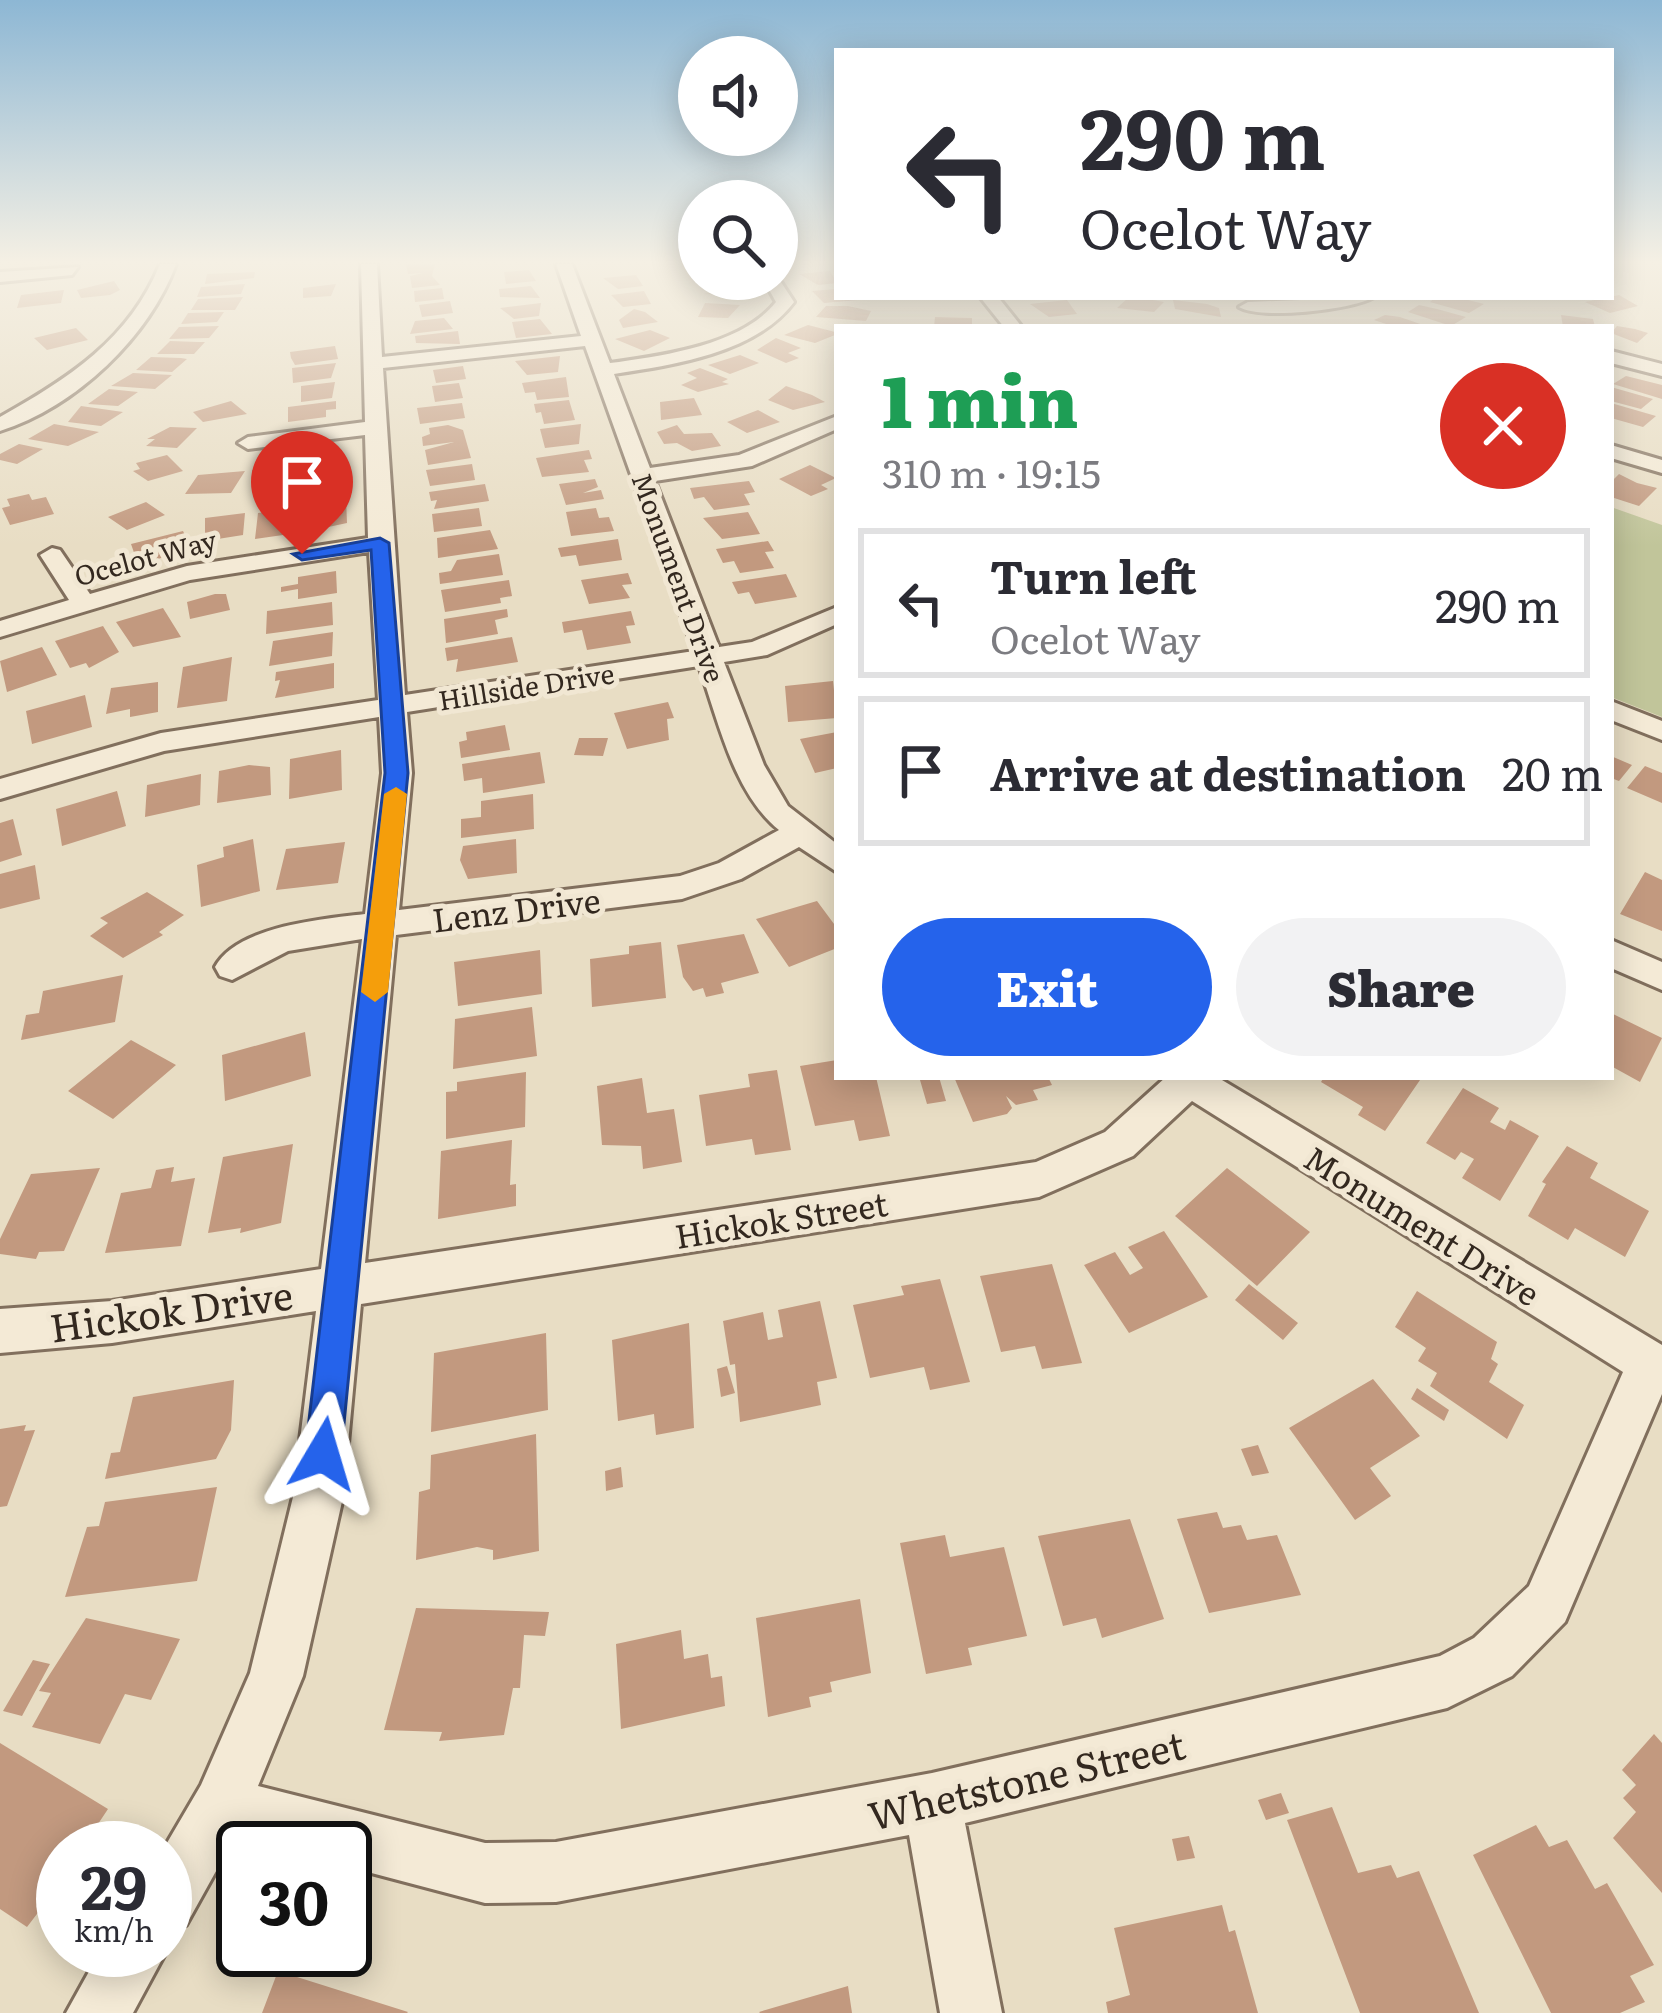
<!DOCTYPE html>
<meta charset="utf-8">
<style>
:root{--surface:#fff;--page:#f2f2f3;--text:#2b2b33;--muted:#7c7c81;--line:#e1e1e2;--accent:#2563eb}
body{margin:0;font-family:Literata,serif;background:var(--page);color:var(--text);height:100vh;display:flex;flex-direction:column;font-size:45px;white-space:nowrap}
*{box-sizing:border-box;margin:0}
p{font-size:39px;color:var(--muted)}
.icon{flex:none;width:66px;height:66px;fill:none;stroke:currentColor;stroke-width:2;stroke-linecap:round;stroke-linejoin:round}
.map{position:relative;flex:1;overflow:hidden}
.drawer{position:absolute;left:834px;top:324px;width:780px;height:756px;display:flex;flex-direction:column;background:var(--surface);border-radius:0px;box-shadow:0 6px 30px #0003}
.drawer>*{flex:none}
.hud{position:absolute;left:834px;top:48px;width:780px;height:252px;border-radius:0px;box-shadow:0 6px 30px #0003;background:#fff;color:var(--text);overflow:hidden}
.buttons{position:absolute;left:678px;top:36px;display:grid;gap:24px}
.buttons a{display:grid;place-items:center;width:120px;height:120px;border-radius:50%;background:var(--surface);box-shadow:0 6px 30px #0003;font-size:60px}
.speed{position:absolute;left:36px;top:1821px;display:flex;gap:24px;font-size:60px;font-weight:700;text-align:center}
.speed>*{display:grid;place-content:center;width:156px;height:156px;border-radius:50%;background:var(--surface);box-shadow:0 6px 30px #0003;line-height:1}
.speed small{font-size:30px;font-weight:400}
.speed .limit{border:6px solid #111;border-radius:18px;background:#fff;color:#111}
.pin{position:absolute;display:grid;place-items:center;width:102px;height:102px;color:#fff;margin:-123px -51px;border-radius:50% 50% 50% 0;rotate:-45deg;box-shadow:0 0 12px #0007}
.pin .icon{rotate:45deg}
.me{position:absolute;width:132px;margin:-66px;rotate:7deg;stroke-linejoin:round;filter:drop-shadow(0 0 9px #0008)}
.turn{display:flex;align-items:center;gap:42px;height:252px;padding:0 48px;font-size:54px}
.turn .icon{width:156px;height:156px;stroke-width:2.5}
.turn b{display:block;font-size:84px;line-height:102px}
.round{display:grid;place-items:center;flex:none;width:126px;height:126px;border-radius:63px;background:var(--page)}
.headline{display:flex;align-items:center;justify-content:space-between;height:204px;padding:0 48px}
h1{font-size:72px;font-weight:800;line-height:90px;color:#1e9e55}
.button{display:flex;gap:24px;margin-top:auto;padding:24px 48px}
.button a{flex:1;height:138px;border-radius:72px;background:var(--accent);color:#fff;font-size:48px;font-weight:800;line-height:138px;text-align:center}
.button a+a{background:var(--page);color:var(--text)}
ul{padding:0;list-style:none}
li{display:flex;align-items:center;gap:36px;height:150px;margin:0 24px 18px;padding:0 24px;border:6px solid var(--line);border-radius:0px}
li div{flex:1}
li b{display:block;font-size:45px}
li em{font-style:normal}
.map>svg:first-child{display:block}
.green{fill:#c1c59a}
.building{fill:#c2997f}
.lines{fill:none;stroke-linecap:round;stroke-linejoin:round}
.street-casing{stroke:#816f5d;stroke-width:6}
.street{fill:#f4ead6;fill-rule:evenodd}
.route{fill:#2563eb;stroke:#184099;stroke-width:3}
.slow{fill:#f59e0b}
.labels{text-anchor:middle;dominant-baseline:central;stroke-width:10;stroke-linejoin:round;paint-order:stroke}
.far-street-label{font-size:27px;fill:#33281f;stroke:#f1e7d3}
.street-label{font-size:33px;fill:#33281f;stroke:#f1e7d3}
.near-street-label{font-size:39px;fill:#33281f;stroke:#f1e7d3}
</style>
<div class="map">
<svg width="1662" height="2013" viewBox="0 0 1662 2013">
<rect width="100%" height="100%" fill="#e8ddc4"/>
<path class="green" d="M1611,507L1662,525V717L1611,697Z"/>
<path class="building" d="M406,264H435L432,276L440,285L412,288L410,276L423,273L408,274Z
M529,270L536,281L506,284L504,272Z
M830,271L837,283L818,285L799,274Z
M255,272L254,278L205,284L207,274Z
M636,275L643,286L618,289L603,278Z
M114,281L120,290L110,295L81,298L77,290Z
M737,282L739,295L703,294L711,293L706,285Z
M245,284L241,294L197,297L201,287Z
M336,284L331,296L303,298V288Z
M531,286L540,298L500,297L499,289Z
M442,288L444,299L415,302L414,291Z
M837,289V297L858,300L824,303L812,291Z
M64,290L61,303L17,308L21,295Z
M644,291L651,304L623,307L611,295Z
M1619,295L1638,306L1610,313L1585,302Z
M243,297L235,310H191L198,299Z
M1129,297L1147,299L1164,302L1154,312L1117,308Z
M1436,297H1456L1484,304L1469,313L1430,302Z
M1067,300L1077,314L1049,317L1030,304Z
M1173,300L1207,304L1219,308L1221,317L1175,309Z
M450,301L453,313L422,317L419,305Z
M541,303L539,316L514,319L500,308Z
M705,303L740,305L728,318L698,317Z
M1419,305L1437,309L1466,317L1451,326L1408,312Z
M826,306H848L871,311L866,321L816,317Z
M634,309L645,312L658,322L623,328L619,320Z
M224,312L217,322L181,324L188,313Z
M1385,315L1400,317L1429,327H1380L1386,324L1374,320Z
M1561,315L1593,319L1595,327H1563Z
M935,317L972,318V324L934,327Z
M444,318L453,329L410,334L415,321Z
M540,319L552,334L516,338L512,322Z
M808,325L835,332V335L815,343L784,335Z
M219,326L209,338L169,339L179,327Z
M1617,326L1635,329L1648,333L1637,343L1611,333Z
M76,328L88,340L47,350L34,338Z
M650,330L670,338L644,351L615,339Z
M458,331L460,344L416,343L415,336Z
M776,338L801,348L788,353L799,358L786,363L757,350Z
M170,341L198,342H205L194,354H157Z
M335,346L338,359L295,365L291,358L290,352Z
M740,355L759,363L730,374L708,365Z
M560,356L558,372L527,375L515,361Z
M151,357L181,358L187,359L172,372L136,370Z
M336,363L331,378L293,383L292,368Z
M463,366L466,379L436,383L433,370Z
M700,368L728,379L722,382L729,384L698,392L681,385L697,378L687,373Z
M133,373L172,375L155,389L111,386Z
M1626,376L1662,385V399L1613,384Z
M566,377L569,397L537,400L535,392L525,393L522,383Z
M335,382L332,398L301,402V386Z
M459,383L463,398L435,402L432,386Z
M786,386L812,395L825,402L793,410L768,400Z
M1611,387L1653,399L1641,409L1611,401Z
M109,389L138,392L118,406L88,404Z
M694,398L702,415L661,420L660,402Z
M569,400L575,420L544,424L541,412L536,413L534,404Z
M231,401L247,414L203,422L193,412Z
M336,401V409L326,410V417L288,422V407Z
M462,403L465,418L420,424L417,408Z
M1611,403L1656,416L1643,427L1611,418Z
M81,406L123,412L101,426L68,422Z
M758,410L780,422L747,433L727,422Z
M54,424L99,432L68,446L28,439Z
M581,424L579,444L545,448L540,429Z
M448,425L463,430L471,458L428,465L425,450L454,442L423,446L422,437L430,434L429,428Z
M677,425L684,434L712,433L721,446L692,451L677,443L664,444L657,432Z
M170,427L197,428L177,448L146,446L155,439H147Z
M19,444L43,449L17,464L0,460V454Z
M340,450L344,470L303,476L301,456Z
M589,450L592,459L584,460L589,472L542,477L536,458Z
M167,455L183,471L148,481L133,471L140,469L136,463Z
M472,464L475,480L430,486L426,470Z
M810,465L836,478L821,485L828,489L811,496L779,479Z
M279,467L278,471L290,470L291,487L252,490V470Z
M245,471L231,493L185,494L198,475Z
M1619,474L1637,483L1657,488L1639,506L1611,497V482Z
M595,479L598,487L583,493L601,490L604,499L566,505L559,484Z
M749,481L755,492L744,494L750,505L714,510L704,497L694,499L690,488Z
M485,484L489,501L434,509L437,500L431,501L429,492Z
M29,494L32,500L46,497L54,514L10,525L2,508L10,506L7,499Z
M346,498L347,523L305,532V504Z
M146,502L165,515L127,530L108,517Z
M479,508L482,526L434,532L432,514Z
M596,508L599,518L609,517L614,531L571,536L566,512Z
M282,510L298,511L297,533L255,539L258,513Z
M748,512L760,534L722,539L703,518Z
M245,513L243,535L205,541V518Z
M490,530L498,549L438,558L437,538Z
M183,531L192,550L138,564L131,544Z
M618,539L622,560L579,566L576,555L561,557L558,548Z
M768,541L774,551L765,552L774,568L740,573L734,561L723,563L716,549Z
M499,554L503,575L440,584L439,573L451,571L457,560Z
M336,571L337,593L298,599V589L281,592V587L298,584V577Z
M628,573L632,584L622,585L630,598L589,604L581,580Z
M786,574L797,597L755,604L749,592L738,594L732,582Z
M509,580L512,596L500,598L501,603L445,612L441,590Z
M215,594H226L230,610L190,619L187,602Z
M332,602L333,625L266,634L267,611Z
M163,608L181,637L133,647L116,622Z
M507,609L508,617L495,620L498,634L446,643L444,619Z
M631,611L635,625L626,626L631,643L587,650L582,630L564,633L562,622Z
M103,626L119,652L89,668L86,663L70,668L55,641Z
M333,632L332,656L269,666L273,641Z
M512,637L518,662L456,672L458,659L447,661L445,648Z
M42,647L57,675L7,692L0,661Z
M232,657L227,701L177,708L183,667Z
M334,663V688L275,698L280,680L275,681L276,672Z
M833,681L837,718L788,722L785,686Z
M158,682V712L130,717V709L106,714L111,688Z
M85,695L92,727L32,744L26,711Z
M668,702L674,718L667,719L669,740L627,749L614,713Z
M505,725L510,750L461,758L459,742L467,740L466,732Z
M837,732V768L815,773L800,739Z
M579,738H608L603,756L574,755Z
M341,750L342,790L289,799L290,759Z
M540,752L545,783L483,793L482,778L464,781L462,764Z
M1611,756L1632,765L1619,781L1611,778Z
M249,765L270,767L271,795L217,803L219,771Z
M1645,766L1662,773V803L1627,788Z
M201,774L200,805L145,817L147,785Z
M117,791L126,826L62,846L56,809Z
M533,794L534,829L461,838V819L481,817V801Z
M13,819L22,855L0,862V823Z
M253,839L260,891L201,907L197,865L224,857L223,847Z
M516,839L517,873L468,879L460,860L463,846Z
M345,842L338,883L276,890L286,849Z
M35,865L40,899L0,909V874Z
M1645,872L1662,880V931L1620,914Z
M147,892L184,915L159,932L163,935L123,958L90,936L108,923L100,918Z
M817,901L837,928V948L789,967L756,919Z
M744,934L759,973L721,983L724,993L706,997L703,988L693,991L683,977L677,945Z
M661,942L666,998L592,1007L590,959L629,954V946Z
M540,950L542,994L458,1006L454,962Z
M123,975L115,1022L21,1040L26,1015L39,1013L43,991Z
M532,1007L537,1056L453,1069L455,1019Z
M1611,1013L1662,1038L1640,1082L1611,1066Z
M305,1032L311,1076L225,1101L222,1055Z
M131,1040L176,1065L113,1119L68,1091Z
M837,1060V1077H876L890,1136L859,1141L854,1120L815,1126L800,1066Z
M777,1070L791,1150L755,1155L752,1139L706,1146L699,1095L750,1087L748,1074Z
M526,1072L525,1127L446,1139V1092L457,1091V1082Z
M939,1077L946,1101L927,1104L920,1080Z
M954,1077H1048L1052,1085L1033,1090L1038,1100L1016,1105L1006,1096L1012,1108L1007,1114L973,1122Z
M1324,1077H1415L1420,1080L1385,1131L1358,1115L1363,1107L1321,1082Z
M642,1078L647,1113L674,1109L682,1162L643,1169L641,1146L602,1145L597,1086Z
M1463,1088L1499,1108L1490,1122L1505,1130L1510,1120L1539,1136L1500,1201L1462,1178L1474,1159L1461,1152L1455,1160L1426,1143Z
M512,1140L510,1185L516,1184V1206L438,1219L441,1151Z
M293,1144L281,1223L240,1233L241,1228L208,1233L223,1157Z
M1567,1146L1598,1163L1590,1178L1649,1211L1625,1257L1575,1228L1568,1240L1528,1216L1546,1184L1542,1182Z
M174,1167L171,1182L195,1178L181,1246L105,1253L121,1193L151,1188L156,1170Z
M100,1168L64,1251L39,1252L36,1259L0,1254V1239L31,1174Z
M1227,1168L1310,1232L1257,1286L1175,1216Z
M1164,1231L1208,1297L1129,1333L1084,1265L1115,1252L1130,1275L1143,1268L1128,1247Z
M1052,1264L1082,1363L1042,1369L1035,1346L1001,1352L980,1276Z
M940,1279L970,1382L930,1390L924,1367L870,1378L853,1305L904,1295L901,1286Z
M1249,1284L1298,1323L1283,1340L1235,1300Z
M1417,1291L1497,1342L1491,1359L1498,1364L1489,1382L1524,1405L1507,1439L1430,1386L1437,1373L1418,1361L1426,1348L1395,1327Z
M820,1301L837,1378L817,1382L821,1405L740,1422L735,1364L730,1365L723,1321L763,1312L768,1340L783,1337L778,1310Z
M689,1323L694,1428L656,1435L654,1414L618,1421L612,1340Z
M546,1333L548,1410L431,1432L434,1353Z
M727,1366L735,1393L721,1397L717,1369Z
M1373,1379L1420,1436L1370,1468L1391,1496L1355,1520L1289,1428Z
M234,1380L231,1430L216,1459L105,1479L111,1453L120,1452L133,1397Z
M1417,1388L1449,1410L1444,1421L1411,1399Z
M26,1425L24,1431L35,1430L7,1506L0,1507V1429Z
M536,1434L539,1551L493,1560V1550L477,1547L416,1560L419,1492L430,1489L431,1455Z
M1258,1445L1269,1473L1252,1476L1241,1449Z
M621,1467L623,1487L606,1491L605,1471Z
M217,1487L197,1581L65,1597L87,1527L99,1526L105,1502Z
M1217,1512L1223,1528L1241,1525L1247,1540L1277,1535L1301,1595L1209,1613L1177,1519Z
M1130,1519L1164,1619L1102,1638L1096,1618L1063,1626L1038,1536Z
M945,1535L950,1557L1004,1547L1027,1636L968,1648L972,1665L926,1674L900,1543Z
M860,1599L871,1673L830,1682L832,1692L809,1697L811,1707L768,1717L756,1618Z
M416,1608L549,1612L545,1636L524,1635L520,1688H513L504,1735L439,1741L442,1732L384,1730Z
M86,1618L180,1639L151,1700L125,1694L100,1744L32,1727L51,1693L39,1691Z
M681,1630L684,1659L708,1654L711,1678L722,1676L725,1706L621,1729L616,1644Z
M33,1660L50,1664L22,1716L3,1711Z
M1654,1734L1662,1743V1893L1613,1838L1636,1812L1623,1798L1636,1785L1622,1770Z
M0,1743L108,1809L82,1848H63V1880L27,1927L0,1909Z
M1281,1793L1289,1813L1266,1820L1258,1800Z
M1332,1807L1358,1873L1391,1865L1397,1878L1419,1871L1479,2013H1360L1287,1820Z
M1536,1825L1549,1847L1567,1840L1595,1889L1607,1883L1654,1965L1630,1976L1645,2002L1620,2013H1551L1473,1855Z
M1189,1836L1195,1858L1177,1861L1172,1839Z
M1222,1905L1229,1932L1235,1930L1258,2013H1108L1106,2002L1130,1995L1114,1928Z
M278,1971L408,2012L407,2013H262Z
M848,1986L852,2013H760L759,2012Z"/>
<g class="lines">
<defs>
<path id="street" d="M160,264H176C149,337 76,407 0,431V417C68,379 130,339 160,264Z
M361,264H377L382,357L581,336L556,264H572L610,363C662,356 742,345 776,302L763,279L777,276L794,302C756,353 674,365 614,374L650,468L739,455L837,416V429L752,466L655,481L719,647L752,642L837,607V624L767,655L724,662L764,765L788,806L837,844V872L799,847L741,879L682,899L396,935L365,1263L1036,1162L1105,1132L1166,1077H1217L1662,1345V1394L1565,1622L1512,1676L1447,1708L965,1823L1002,2013H940L909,1835L556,1902L485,1903L345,1866V1848H276L235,1837L186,1925L165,1934L164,1848L201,1785L250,1673L293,1497L316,1311L112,1343L0,1353V1309L112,1301L321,1269L362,939L288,951L232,980L220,976L215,967C237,926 323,919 365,914L382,773L379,717L164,751L0,799V779L161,733L378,700L369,552L190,580L0,637V621L69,600L40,555L52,548L60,550L90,594L187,566L368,538L365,435L248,449L238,443L248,437L365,422ZM585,346L694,651L405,695L383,368ZM699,666C718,719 733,793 779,830L719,863L680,876L399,910L412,773L407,712ZM1192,1101L1623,1372L1529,1586L1474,1638L1440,1656L932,1773L556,1842L485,1843L258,1786L303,1676L343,1497L361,1304L1039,1197L1133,1156Z
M78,267L72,275L0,282V272Z
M980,297H998L1022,327H1004Z
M1374,297C1352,310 1260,320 1239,307L1248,302Z
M1611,351L1662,364V376L1611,363Z
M1611,445L1662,460V473L1611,458Z
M1611,701L1662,721V740L1611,720Z
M1611,940L1662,962V990L1611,968Z
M165,1946L167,1950L133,2013H66L101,1950Z"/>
</defs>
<use href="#street" class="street-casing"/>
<use href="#street" class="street"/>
</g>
<linearGradient id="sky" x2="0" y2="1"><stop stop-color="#8db7d4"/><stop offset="0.48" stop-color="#f5f0e4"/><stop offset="1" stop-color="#f5f0e4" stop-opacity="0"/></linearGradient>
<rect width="1662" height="546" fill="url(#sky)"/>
<path class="route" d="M380,538L389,543L408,773L341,1454L336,1467L323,1472L310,1467L305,1454L385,773L371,550L302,560L293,554Z"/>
<path class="slow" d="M396,787L407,794L388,992L375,1002L361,992L384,794Z"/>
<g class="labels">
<g class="far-street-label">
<text transform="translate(145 556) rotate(-15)">Ocelot Way</text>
<text transform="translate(680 577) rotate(70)">Monument Drive</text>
<text transform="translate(526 685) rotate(-9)">Hillside Drive</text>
</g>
<g class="street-label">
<text transform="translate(516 908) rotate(-7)">Lenz Drive</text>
<text transform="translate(781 1218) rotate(-9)">Hickok Street</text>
<text transform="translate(1423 1224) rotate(32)">Monument Drive</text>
</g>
<g class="near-street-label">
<text transform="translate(171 1309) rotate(-8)">Hickok Drive</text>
<text transform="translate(1026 1778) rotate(-13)">Whetstone Street</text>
</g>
</g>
</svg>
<div class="buttons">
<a><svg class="icon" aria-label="sound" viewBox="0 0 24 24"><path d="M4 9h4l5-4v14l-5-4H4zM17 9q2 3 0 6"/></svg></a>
<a><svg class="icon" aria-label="search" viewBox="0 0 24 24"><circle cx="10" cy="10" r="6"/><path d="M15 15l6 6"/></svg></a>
</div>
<div class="speed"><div>29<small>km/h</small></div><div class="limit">30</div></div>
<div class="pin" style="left:302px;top:554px;background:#d93025"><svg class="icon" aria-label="arrive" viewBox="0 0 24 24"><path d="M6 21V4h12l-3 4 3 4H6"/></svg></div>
<svg class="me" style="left:323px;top:1454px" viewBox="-20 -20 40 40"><path d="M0-17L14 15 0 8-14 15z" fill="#2563eb" stroke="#fff" stroke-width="4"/></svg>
<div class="hud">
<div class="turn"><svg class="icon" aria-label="left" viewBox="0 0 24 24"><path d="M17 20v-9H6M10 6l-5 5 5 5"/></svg><div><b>290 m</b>Ocelot Way</div></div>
</div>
<section class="drawer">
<div class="headline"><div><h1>1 min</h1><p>310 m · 19:15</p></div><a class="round" style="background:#d93025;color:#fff"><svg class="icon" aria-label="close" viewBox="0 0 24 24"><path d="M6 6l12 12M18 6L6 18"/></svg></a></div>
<ul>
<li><svg class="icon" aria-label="left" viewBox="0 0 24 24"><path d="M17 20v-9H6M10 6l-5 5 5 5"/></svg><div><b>Turn left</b><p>Ocelot Way</p></div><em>290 m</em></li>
<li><svg class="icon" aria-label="arrive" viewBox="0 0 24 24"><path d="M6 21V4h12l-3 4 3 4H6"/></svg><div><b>Arrive at destination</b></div><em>20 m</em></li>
</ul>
<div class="button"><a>Exit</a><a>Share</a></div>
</section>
</div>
